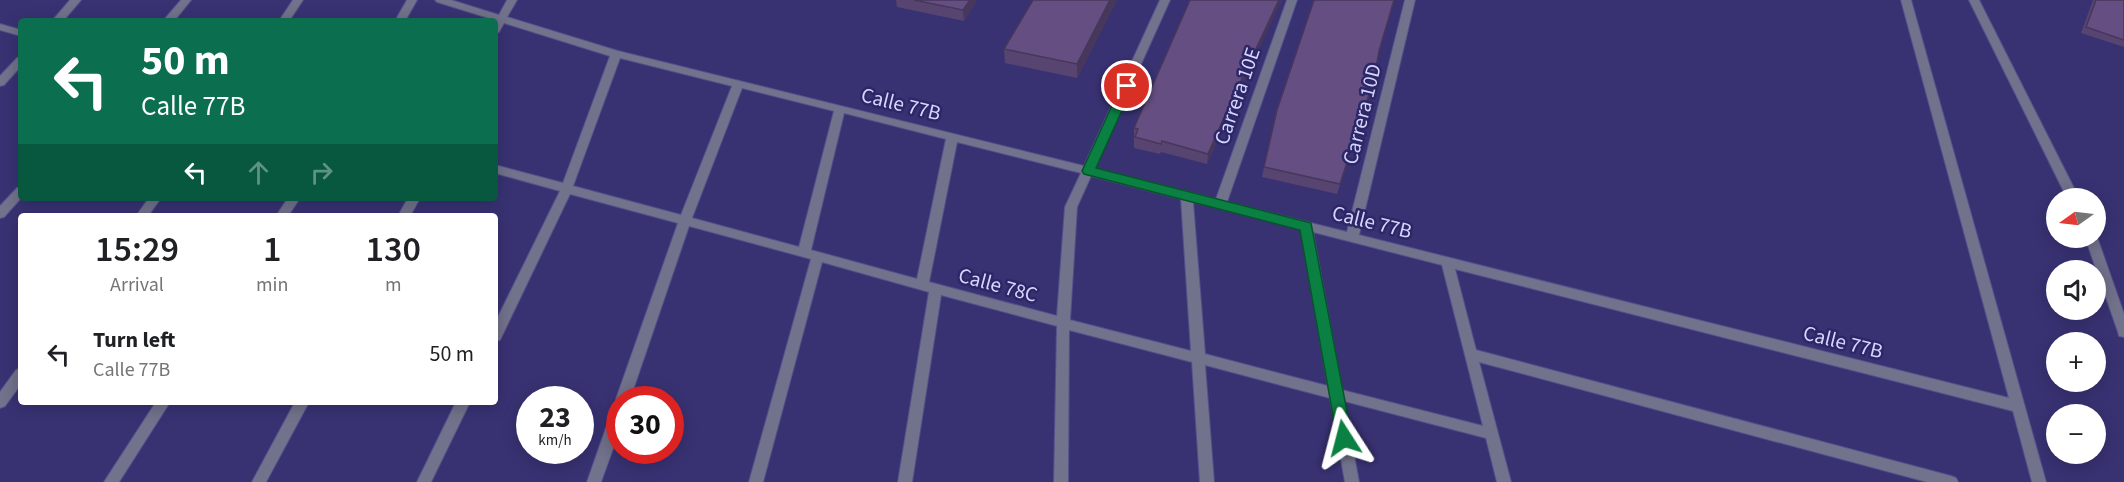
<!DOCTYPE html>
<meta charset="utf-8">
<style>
:root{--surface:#fff;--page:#f6f6f6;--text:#202124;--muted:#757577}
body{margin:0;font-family:"Source Sans 3",sans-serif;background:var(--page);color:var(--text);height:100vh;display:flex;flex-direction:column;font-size:22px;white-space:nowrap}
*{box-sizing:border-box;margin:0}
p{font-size:20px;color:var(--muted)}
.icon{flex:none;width:33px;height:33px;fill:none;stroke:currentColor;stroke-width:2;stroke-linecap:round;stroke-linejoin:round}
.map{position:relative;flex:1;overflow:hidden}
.panel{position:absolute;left:18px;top:213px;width:480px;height:192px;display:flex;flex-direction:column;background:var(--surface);border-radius:6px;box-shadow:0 3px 15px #0003}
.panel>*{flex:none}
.top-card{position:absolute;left:18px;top:18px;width:480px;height:183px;border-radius:6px;box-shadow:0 3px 15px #0003;background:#0b6e4f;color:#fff;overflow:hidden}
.needle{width:39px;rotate:256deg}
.fabs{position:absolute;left:2046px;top:188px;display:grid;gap:12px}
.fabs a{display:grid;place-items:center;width:60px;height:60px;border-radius:50%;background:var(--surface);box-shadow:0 3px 15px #0003;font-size:30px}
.speed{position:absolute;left:516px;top:386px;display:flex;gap:12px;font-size:30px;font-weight:700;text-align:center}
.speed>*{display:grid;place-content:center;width:78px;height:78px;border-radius:50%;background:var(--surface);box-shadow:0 3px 15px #0003;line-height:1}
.speed small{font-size:15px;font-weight:400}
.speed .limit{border:9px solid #d22;background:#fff;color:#111}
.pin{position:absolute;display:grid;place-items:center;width:51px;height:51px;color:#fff;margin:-26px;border:3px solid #fff;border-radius:50%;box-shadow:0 2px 6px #0007}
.me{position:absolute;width:66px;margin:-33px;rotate:351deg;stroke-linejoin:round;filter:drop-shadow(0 0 4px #0008)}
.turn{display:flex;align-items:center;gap:21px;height:126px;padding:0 24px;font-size:27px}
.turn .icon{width:78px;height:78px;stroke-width:2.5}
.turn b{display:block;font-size:42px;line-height:51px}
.lanes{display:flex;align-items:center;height:57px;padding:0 24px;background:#0003;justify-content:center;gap:30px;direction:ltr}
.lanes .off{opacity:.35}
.eta{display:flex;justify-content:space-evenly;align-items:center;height:102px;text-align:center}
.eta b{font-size:36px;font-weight:600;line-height:42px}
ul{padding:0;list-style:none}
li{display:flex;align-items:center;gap:18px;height:78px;padding:0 24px}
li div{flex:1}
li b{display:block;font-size:22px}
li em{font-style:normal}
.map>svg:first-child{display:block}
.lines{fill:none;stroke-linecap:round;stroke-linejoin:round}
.street-casing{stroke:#54508c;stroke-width:2}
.street{fill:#71728b;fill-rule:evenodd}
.wall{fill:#574470}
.shaded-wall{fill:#47375b}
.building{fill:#654f82;stroke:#47375b;stroke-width:1.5}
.route{fill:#0b8043;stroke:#07532c;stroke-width:1.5}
.labels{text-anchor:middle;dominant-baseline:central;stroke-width:5;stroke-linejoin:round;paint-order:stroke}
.street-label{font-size:21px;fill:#d5d6fe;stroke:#2e2767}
</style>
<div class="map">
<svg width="2124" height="482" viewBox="0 0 2124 482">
<rect width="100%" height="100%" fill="#383273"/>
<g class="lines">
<defs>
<path id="street" d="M70,0H81L63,21H52Z
M181,0H191L174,21H163Z
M293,0H303L289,21H279Z
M407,0H417L405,21H395Z
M435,0H451L499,15L507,0H517L507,17L618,51L1084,166L1160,0H1170L1094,168L1216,199L1287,0H1297L1227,202L1347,232L1405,0H1415L1359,235L2009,398L1901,0H1911L2046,482H2032L2013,411L1455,269L1476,350L1951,476L1956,478L1958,482H1927L1479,362L1511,482H1497L1486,438L1344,401L1359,482H1345L1330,398L1205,365L1214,482H1200L1192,362L1069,330L1068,482H1054L1057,326L941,295L912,482H898L929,292L822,262L763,482H749L811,259L689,226L630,399H620V429L601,482H587L613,408L618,403L616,399L678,223L570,194L500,340L495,341V323L560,191L495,173V165L563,183L610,56L504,23L499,32L495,33V20L437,2ZM620,58L732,86L681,215L573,186ZM742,88L834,111L799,247L692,218ZM844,113L946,139L917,279L811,250ZM957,142L1081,173L1065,207L1057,316L929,282ZM1091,176L1181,199L1191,351L1070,320L1077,207ZM1193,202L1301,229L1328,386L1205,354ZM1313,232L1442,265L1483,426L1342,390Z
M1969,0H1979L2079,198H2067Z
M0,24L21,30V36L0,30Z
M21,57V66L4,85L0,86V76L17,58Z
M21,187V198L4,217L0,218V206L17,188Z
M149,198H161L148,216H136Z
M288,198H300L288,216H276Z
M408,198H420L410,216H398Z
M2096,234L2124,314V337L2119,336L2118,332L2085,237H2096Z
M21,368V384L5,406L0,408V392L16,370Z
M156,402H170L119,482H104Z
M295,402H309L266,482H252Z
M456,402H470L431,482H417Z"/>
</defs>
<use href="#street" class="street-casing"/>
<use href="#street" class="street"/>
</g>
<path class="wall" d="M896,0H977L964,21L897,7Z
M1033,0H1117L1077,78L1005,63L1004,49Z
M2093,0H2124V47L2081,33Z
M1378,54L1374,79L1371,89L1337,194L1262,177L1264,167Z
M1228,115L1207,164L1161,152L1160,154L1134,148V128Z"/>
<path class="shaded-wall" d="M970,0H977L964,21L963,10Z
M1110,0H1117L1077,78V64Z
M1279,0H1282L1228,115L1207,164L1208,154L1230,104Z"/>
<path class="building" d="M914,0H970L963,10Z
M1033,0H1110L1077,64L1004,49Z
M1190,0H1279L1230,104L1208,154L1162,141L1161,144L1135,137L1138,129L1134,128Z
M1314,0H1394L1379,51L1374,79L1340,184L1264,167L1277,110Z
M2096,0H2124V40L2086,27Z"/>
<path class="route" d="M1127,81L1133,86L1096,168L1311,223L1352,438L1350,443H1339L1337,438L1300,230L1084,174L1082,171L1121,86Z"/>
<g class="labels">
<g class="street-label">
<text transform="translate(1237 96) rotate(-71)">Carrera 10E</text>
<text transform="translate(901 104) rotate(14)">Calle 77B</text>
<text transform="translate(1362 114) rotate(-76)">Carrera 10D</text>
<text transform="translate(1372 222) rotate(14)">Calle 77B</text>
<text transform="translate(998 285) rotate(15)">Calle 78C</text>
<text transform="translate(1843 342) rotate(14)">Calle 77B</text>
</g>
</g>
</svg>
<div class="fabs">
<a><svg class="needle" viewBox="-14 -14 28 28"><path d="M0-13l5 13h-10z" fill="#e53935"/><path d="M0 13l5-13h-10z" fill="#757577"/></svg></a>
<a><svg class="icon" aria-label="sound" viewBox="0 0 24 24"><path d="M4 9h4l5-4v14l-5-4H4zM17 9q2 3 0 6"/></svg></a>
<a>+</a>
<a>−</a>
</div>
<div class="speed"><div>23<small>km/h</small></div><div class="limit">30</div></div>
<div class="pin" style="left:1127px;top:86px;background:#d93025"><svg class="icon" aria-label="arrive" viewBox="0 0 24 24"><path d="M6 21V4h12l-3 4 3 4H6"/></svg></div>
<svg class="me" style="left:1344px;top:438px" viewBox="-20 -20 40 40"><path d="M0-17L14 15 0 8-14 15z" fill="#0b8043" stroke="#fff" stroke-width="4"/></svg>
<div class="top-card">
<div class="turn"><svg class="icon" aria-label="left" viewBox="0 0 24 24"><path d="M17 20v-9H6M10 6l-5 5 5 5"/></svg><div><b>50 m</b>Calle 77B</div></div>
<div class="lanes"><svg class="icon" aria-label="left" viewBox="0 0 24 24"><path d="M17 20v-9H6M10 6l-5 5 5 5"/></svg><svg class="icon off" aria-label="ahead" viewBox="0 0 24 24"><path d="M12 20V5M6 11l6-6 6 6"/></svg><svg class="icon off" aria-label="right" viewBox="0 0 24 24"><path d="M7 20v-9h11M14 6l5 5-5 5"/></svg></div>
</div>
<section class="panel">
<div class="eta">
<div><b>15:29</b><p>Arrival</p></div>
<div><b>1</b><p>min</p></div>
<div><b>130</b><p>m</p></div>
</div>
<ul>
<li><svg class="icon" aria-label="left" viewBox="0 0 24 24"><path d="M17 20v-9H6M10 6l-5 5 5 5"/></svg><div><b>Turn left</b><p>Calle 77B</p></div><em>50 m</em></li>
</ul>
</section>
</div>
